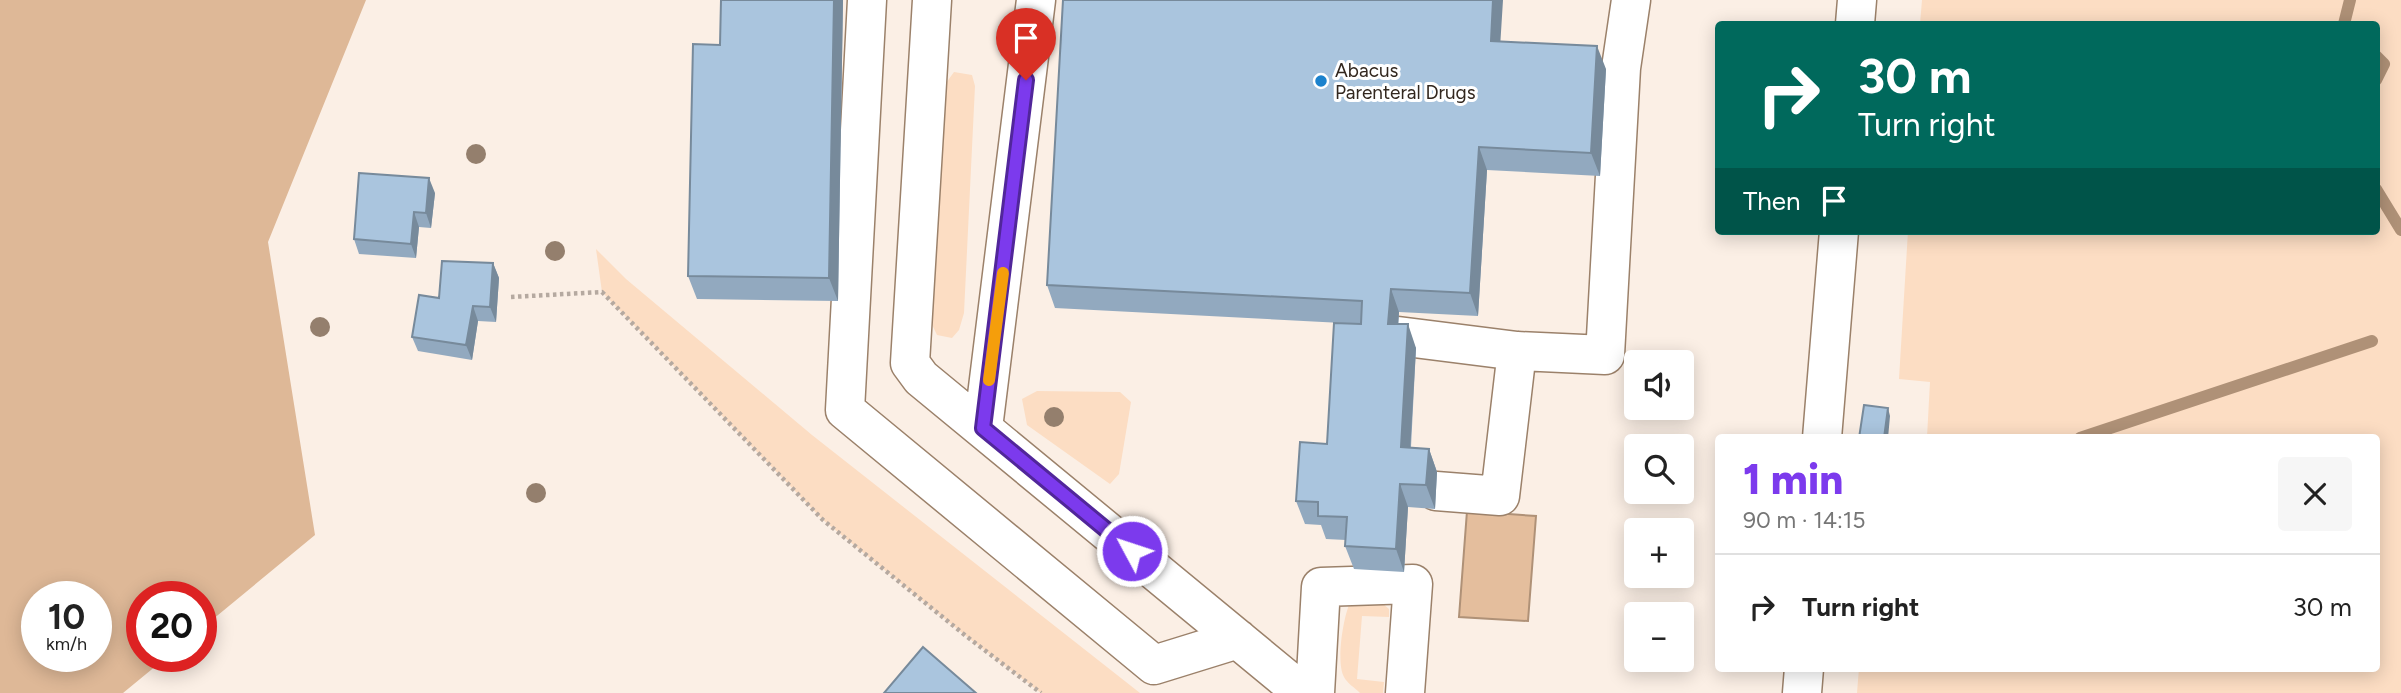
<!DOCTYPE html>
<meta charset="utf-8">
<style>
:root{--surface:#fff;--page:#f6f6f6;--text:#222;--muted:#767676;--line:#e0e0e0;--accent:#7c3aed}
body{margin:0;font-family:Figtree,sans-serif;background:var(--page);color:var(--text);height:100vh;display:flex;flex-direction:column;font-size:26px;white-space:nowrap}
*{box-sizing:border-box;margin:0}
p{font-size:23px;color:var(--muted)}
.icon{flex:none;width:38px;height:38px;fill:none;stroke:currentColor;stroke-width:2;stroke-linecap:round;stroke-linejoin:round}
.map{position:relative;flex:1;overflow:hidden}
.sheet{position:absolute;left:1715px;top:434px;width:665px;height:238px;display:flex;flex-direction:column;background:var(--surface);border-radius:7px;box-shadow:0 4px 18px #0003}
.sheet>*{flex:none}
.top-card{position:absolute;left:1715px;top:21px;width:665px;height:214px;border-radius:7px;box-shadow:0 4px 18px #0003;background:#00695c;color:#fff;overflow:hidden}
.controls{position:absolute;left:1624px;top:350px;display:grid;gap:14px}
.controls a{display:grid;place-items:center;width:70px;height:70px;border-radius:7px;background:var(--surface);box-shadow:0 4px 18px #0003;font-size:35px}
.speed{position:absolute;left:21px;top:581px;display:flex;gap:14px;font-size:35px;font-weight:700;text-align:center}
.speed>*{display:grid;place-content:center;width:91px;height:91px;border-radius:50%;background:var(--surface);box-shadow:0 4px 18px #0003;line-height:1}
.speed small{font-size:18px;font-weight:400}
.speed .limit{border:10px solid #d22;background:#fff;color:#111}
.pin{position:absolute;display:grid;place-items:center;width:60px;height:60px;color:#fff;margin:-72px -30px;border-radius:50% 50% 50% 0;rotate:-45deg;box-shadow:0 0 7px #0007}
.pin .icon{rotate:45deg}
.me{position:absolute;width:77px;margin:-38px;rotate:310deg;stroke-linejoin:round;filter:drop-shadow(0 0 5px #0008)}
.turn{display:flex;align-items:center;gap:24px;height:147px;padding:0 28px;font-size:32px}
.turn .icon{width:91px;height:91px;stroke-width:2.5}
.turn b{display:block;font-size:49px;line-height:60px}
.then{display:flex;align-items:center;height:66px;padding:0 28px;background:#0003;gap:14px;font-size:26px}
.round{display:grid;place-items:center;flex:none;width:74px;height:74px;border-radius:7px;background:var(--page)}
.headline{display:flex;align-items:center;justify-content:space-between;height:119px;padding:0 28px}
h1{font-size:42px;font-weight:800;line-height:52px;color:var(--accent)}
ul{padding:0;list-style:none}
li{display:flex;align-items:center;gap:21px;height:105px;padding:0 28px;border-top:2px solid var(--line)}
li div{flex:1}
li b{display:block;font-size:26px}
li em{font-style:normal}
.map>svg:first-child{display:block}
.green{fill:#fcddc3}
.forest{fill:#deb897;fill-rule:evenodd}
.water{fill:#e4be9d;stroke:#af9177;stroke-width:2}
.lines{fill:none;stroke-linecap:round;stroke-linejoin:round}
.stream{stroke:#af9177;stroke-width:12}
.minor-casing{stroke:#9b816a;stroke-width:41}
.path{stroke:#b5a9a0;stroke-width:4.5;stroke-dasharray:3.5 3.5;stroke-linecap:butt}
.minor{stroke:#fff;stroke-width:38}
.tree{fill:#947f6d}
.wall{fill:#92a9bf}
.shaded-wall{fill:#778a9b}
.building{fill:#aac5de;stroke:#778a9b;stroke-width:2}
.route-casing{stroke:#51269a;stroke-width:18}
.route{stroke:#7c3aed;stroke-width:12}
.slow{stroke:#f59e0b;stroke-width:12}
.poi-dot{fill:#1b82cd;stroke:#fff;stroke-width:2.5}
.labels{text-anchor:middle;dominant-baseline:central;stroke-width:6;stroke-linejoin:round;paint-order:stroke}
.poi-label{font-size:19px;fill:#32271e;stroke:#fff;text-anchor:start}
</style>
<div class="map">
<svg width="2401" height="693" viewBox="0 0 2401 693">
<rect width="100%" height="100%" fill="#fbefe5"/>
<path class="green" d="M1922,0H2401V693H1857L1859,668H2376V438L1927,437L1930,382L1899,379L1908,231H2376V24H1920Z
M954,72L972,75L975,86L964,313L959,330L952,338L937,335L926,312L946,83Z
M596,249L626,279L812,435L1140,693H1041L966,636L823,520L602,292Z
M1037,391L1120,392L1131,402L1119,474L1110,484L1027,425L1022,399Z
M1360,602L1382,603L1389,609V617L1362,616L1357,679L1384,682L1383,693H1360C1355,688 1347,683 1344,677C1336,663 1343,620 1349,605Z"/>
<path class="forest" d="M0,0H366L268,242L315,535L201,629V597H142V656H168L123,693H0ZM37,597H96V656H37Z"/>
<path class="water" d="M1467,511L1536,516L1528,621L1459,617Z"/>
<g class="lines">
<path class="stream" d="M2344,24L2350,0
M2376,56L2384,64L2376,80
M2376,189L2401,230
M2080,438L2372,341"/>
<defs>
<path id="minor" d="M867,0L845,410L1154,665L1238,639
M932,0L910,363L921,378L1303,693
M1855,24L1857,0
M1398,336L1517,351L1605,355L1621,68L1631,0
M983,428L1036,0
M1822,438L1839,231
M1436,491L1500,496L1517,351
M1315,693L1321,587L1413,584L1405,693
M1802,693L1804,668"/>
</defs>
<use href="#minor" class="minor-casing"/>
<path class="path" d="M511,297L602,292L823,520L966,636L1041,693"/>
<use href="#minor" class="minor"/>
</g>
<g class="tree">
<circle cx="476" cy="154" r="10"/>
<circle cx="555" cy="251" r="10"/>
<circle cx="320" cy="327" r="10"/>
<circle cx="1054" cy="417" r="10"/>
<circle cx="536" cy="493" r="10"/>
</g>
<path class="wall" d="M721,0H843L838,301L697,299L688,276L720,45Z
M1501,41L1606,69L1600,176L1487,170L1478,316L1399,312L1398,324L1416,348L1411,447L1429,449L1437,472L1435,509L1408,507L1404,572L1354,569L1345,546L1346,540L1326,539L1321,525L1305,524L1296,501L1327,444L1361,324L1055,308L1047,285Z
M435,193L431,228L419,227L416,258L359,254L354,239Z
M493,263L499,278L496,322L478,321L472,360L418,351L412,337L439,298Z"/>
<path class="shaded-wall" d="M834,0H843L838,301L829,278Z
M1493,0H1503L1499,64L1491,41Z
M1597,46L1606,69L1600,176L1591,153Z
M1479,147L1487,170L1478,316L1470,293Z
M429,178L435,193L431,228L426,213Z
M414,212L419,227L416,258L411,244Z
M493,263L499,278L496,322L490,307Z
M1391,289L1399,312L1397,347L1388,324Z
M473,306L478,321L472,360L466,345Z
M1408,324L1416,348L1409,470L1401,447Z
M1888,408L1890,416L1888,438H1884Z
M1429,449L1437,472L1435,509L1426,485Z
M1400,484L1408,507L1404,572L1396,549Z"/>
<path class="building" d="M721,0H834L829,278L688,276L693,44L720,45Z
M1063,0H1493L1491,41L1597,46L1591,153L1479,147L1470,293L1391,289L1388,324H1408L1401,447L1429,449L1426,485L1400,484L1396,549L1345,546L1347,517L1318,516V502L1296,501L1300,442L1327,444L1334,323L1361,324L1362,301L1047,285Z
M359,173L429,178L426,213L414,212L411,244L354,239Z
M442,261L493,263L490,307L473,306L466,345L412,337L419,295L439,298Z
M1864,405L1888,408L1884,438H1859Z
M923,647L976,693H884Z"/>
<g class="lines">
<defs>
<path id="route" d="M1026,80L983,428L1132,551"/>
</defs>
<use href="#route" class="route-casing"/>
<use href="#route" class="route"/>
<path class="slow" d="M989,380L1003,273"/>
</g>
<circle class="poi-dot" cx="1321" cy="81" r="7"/>
<g class="labels">
<g class="poi-label">
<text x="1335" y="70">Abacus<tspan x="1335" dy="22">Parenteral Drugs</tspan></text>
</g>
</g>
</svg>
<div class="controls">
<a><svg class="icon" aria-label="sound" viewBox="0 0 24 24"><path d="M4 9h4l5-4v14l-5-4H4zM17 9q2 3 0 6"/></svg></a>
<a><svg class="icon" aria-label="search" viewBox="0 0 24 24"><circle cx="10" cy="10" r="6"/><path d="M15 15l6 6"/></svg></a>
<a>+</a>
<a>−</a>
</div>
<div class="speed"><div>10<small>km/h</small></div><div class="limit">20</div></div>
<div class="pin" style="left:1026px;top:80px;background:#d93025"><svg class="icon" aria-label="arrive" viewBox="0 0 24 24"><path d="M6 21V4h12l-3 4 3 4H6"/></svg></div>
<svg class="me" style="left:1132px;top:551px" viewBox="-20 -20 40 40"><circle r="17" fill="#7c3aed" stroke="#fff" stroke-width="3"/><path d="M0-11L8 9 0 5-8 9z" fill="#fff"/></svg>
<div class="top-card">
<div class="turn"><svg class="icon" aria-label="right" viewBox="0 0 24 24"><path d="M7 20v-9h11M14 6l5 5-5 5"/></svg><div><b>30 m</b>Turn right</div></div>
<div class="then">Then<svg class="icon" aria-label="arrive" viewBox="0 0 24 24"><path d="M6 21V4h12l-3 4 3 4H6"/></svg></div>
</div>
<section class="sheet">
<div class="headline"><div><h1>1 min</h1><p>90 m · 14:15</p></div><a class="round"><svg class="icon" aria-label="close" viewBox="0 0 24 24"><path d="M6 6l12 12M18 6L6 18"/></svg></a></div>
<ul>
<li><svg class="icon" aria-label="right" viewBox="0 0 24 24"><path d="M7 20v-9h11M14 6l5 5-5 5"/></svg><div><b>Turn right</b></div><em>30 m</em></li>
</ul>
</section>
</div>
